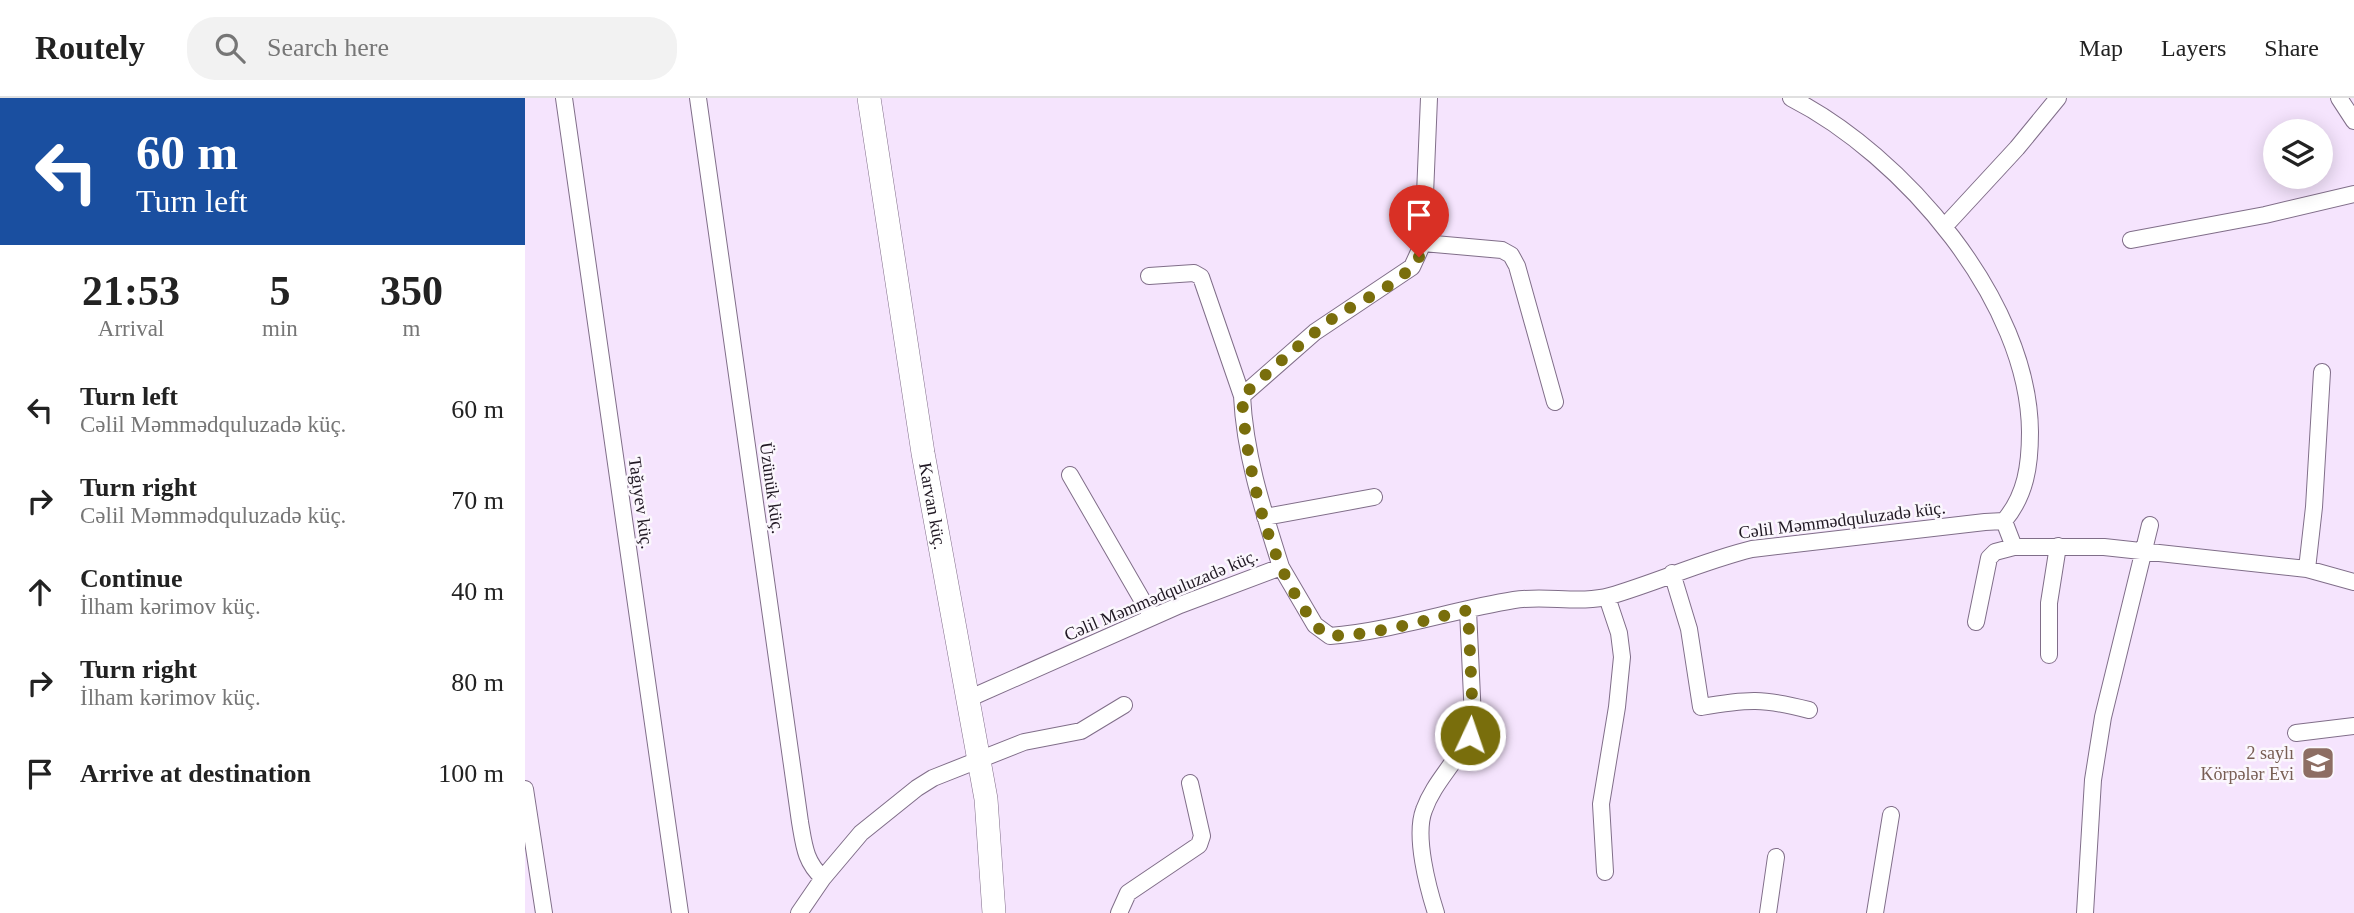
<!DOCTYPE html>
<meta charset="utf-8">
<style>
:root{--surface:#fff;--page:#f2f2f2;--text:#222;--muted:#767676;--line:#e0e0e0}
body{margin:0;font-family:Georgia,serif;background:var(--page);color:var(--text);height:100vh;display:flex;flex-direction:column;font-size:26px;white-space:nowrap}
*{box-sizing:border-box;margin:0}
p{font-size:23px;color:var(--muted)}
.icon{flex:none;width:38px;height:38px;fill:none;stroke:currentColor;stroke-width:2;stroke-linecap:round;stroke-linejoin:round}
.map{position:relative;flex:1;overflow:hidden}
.drawer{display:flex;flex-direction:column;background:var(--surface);width:525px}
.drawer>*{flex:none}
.banner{background:#1a4fa0;color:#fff;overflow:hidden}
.controls{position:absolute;left:1738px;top:21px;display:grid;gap:14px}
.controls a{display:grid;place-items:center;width:70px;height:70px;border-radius:50%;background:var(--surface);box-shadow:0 4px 18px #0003;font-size:35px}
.pin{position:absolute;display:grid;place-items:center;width:60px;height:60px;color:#fff;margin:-72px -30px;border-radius:50% 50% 50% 0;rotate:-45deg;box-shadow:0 0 7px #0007}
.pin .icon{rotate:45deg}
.me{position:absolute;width:77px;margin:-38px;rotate:3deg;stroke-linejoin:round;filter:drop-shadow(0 0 5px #0008)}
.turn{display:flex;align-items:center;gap:24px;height:147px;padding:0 21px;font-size:32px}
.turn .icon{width:91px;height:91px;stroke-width:2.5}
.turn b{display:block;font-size:49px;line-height:60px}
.eta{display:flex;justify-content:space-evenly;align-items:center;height:119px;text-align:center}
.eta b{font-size:42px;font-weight:700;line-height:49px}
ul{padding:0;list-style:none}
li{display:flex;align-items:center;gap:21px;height:91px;padding:0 21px}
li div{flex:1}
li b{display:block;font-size:26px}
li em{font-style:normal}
header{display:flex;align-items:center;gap:42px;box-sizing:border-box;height:98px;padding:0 35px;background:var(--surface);border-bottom:2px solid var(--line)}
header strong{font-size:33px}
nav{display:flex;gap:38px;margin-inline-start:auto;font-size:24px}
.search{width:490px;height:63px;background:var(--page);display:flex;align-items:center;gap:18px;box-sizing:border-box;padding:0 24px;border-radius:28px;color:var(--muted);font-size:26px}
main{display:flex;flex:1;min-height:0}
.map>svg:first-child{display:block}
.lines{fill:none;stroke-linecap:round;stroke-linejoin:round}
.street-casing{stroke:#806e89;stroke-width:18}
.secondary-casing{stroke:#806e89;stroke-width:24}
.street{stroke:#fff;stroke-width:16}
.secondary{stroke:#fff;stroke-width:23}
.route{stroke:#796e0c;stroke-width:12;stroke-dasharray:0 21.6}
.labels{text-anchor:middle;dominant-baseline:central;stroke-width:5;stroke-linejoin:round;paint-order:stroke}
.street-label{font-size:18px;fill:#201823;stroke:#fbf7fd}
.education-label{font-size:18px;fill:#785e54;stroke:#fbf7fd;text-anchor:end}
</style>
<header>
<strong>Routely</strong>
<div class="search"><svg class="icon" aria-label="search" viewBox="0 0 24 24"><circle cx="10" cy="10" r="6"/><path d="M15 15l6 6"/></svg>Search here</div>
<nav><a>Map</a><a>Layers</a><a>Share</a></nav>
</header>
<main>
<section class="drawer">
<div class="banner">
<div class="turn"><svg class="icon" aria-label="left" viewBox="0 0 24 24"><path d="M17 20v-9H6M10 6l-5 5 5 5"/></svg><div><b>60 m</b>Turn left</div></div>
</div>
<div class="eta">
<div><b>21:53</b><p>Arrival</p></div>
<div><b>5</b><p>min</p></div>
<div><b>350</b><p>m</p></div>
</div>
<ul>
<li><svg class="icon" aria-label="left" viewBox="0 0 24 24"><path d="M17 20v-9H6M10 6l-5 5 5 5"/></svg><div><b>Turn left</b><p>Cəlil Məmmədquluzadə küç.</p></div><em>60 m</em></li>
<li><svg class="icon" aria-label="right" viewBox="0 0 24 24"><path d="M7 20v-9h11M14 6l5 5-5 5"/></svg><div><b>Turn right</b><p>Cəlil Məmmədquluzadə küç.</p></div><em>70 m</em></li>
<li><svg class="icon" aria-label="ahead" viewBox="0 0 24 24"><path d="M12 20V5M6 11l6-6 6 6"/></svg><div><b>Continue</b><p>İlham kərimov küç.</p></div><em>40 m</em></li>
<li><svg class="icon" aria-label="right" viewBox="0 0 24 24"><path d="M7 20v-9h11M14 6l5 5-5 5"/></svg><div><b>Turn right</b><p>İlham kərimov küç.</p></div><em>80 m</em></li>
<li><svg class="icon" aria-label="arrive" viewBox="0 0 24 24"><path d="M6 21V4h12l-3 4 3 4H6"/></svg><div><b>Arrive at destination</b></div><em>100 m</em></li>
</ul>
</section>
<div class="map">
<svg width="1829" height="815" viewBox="0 0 1829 815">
<rect width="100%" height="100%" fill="#f5e4fd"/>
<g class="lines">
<defs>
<path id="street" d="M39,0L155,815
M173,0L275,724C279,747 280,764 298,780
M1266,0C1378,57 1504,203 1505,334C1505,367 1501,397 1479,423
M1814,0L1829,23
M1419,129L1492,50L1533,0
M1606,142L1740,117L1829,96
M898,145L977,152L986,157L992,168L1030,304
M624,178L669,175L676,179L717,298
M545,377L627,519
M740,419L849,399
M756,469C738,412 720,358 717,298L790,234L887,169L898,145L904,0
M1782,471L1789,409L1797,274
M1147,475L1164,531L1176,609C1223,601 1238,600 1284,612
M1451,524L1464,460L1470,454L1489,449
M1524,557V505L1533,448
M445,600L655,507L756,469L790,527L805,538C867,533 927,512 989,502C1019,497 1057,506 1085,498C1133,484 1178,463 1227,451L1460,424L1479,423L1489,449H1579L1782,471L1829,484
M1771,635L1829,628
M0,691L19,815
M1080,774L1076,706L1092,609L1097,559L1094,535L1082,499
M274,815L298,780L336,735L392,690L408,680L499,644L556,633L599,607
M594,815L603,795L674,747L677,738L665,685
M911,815C903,790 889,738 899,712C911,678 941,658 948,621L943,512
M1243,815L1251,759
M1350,815L1366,717
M1560,815L1568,682L1578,619L1625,427"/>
<g id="secondary">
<path id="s1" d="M344,0L398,355L461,701L469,815"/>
</g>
</defs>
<use href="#street" class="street-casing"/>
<use href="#secondary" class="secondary-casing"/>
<use href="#street" class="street"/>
<use href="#secondary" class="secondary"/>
</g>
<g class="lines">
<path class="route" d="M894,159C875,189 835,201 807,221C775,245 746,272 717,298C721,373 746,481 799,536C824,544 913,519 943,512L948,621L945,637"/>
</g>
<defs>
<symbol id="school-square" viewBox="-11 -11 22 22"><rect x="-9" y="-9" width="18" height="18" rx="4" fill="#8d6e63" stroke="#fbf7fd"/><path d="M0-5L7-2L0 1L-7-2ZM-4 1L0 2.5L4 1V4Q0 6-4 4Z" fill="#fff"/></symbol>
</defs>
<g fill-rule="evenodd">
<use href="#school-square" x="1774" y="646" width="38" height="38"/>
</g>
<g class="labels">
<g class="street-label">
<text transform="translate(247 390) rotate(82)">Üzünük küç.</text>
<text transform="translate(116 405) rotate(82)">Tağıyev küç.</text>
<text stroke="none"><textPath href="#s1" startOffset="413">Karvan küç.</textPath></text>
<text transform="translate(1317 422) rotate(-7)">Cəlil Məmmədquluzadə küç.</text>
<text transform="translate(636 497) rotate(-23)">Cəlil Məmmədquluzadə küç.</text>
</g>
<g class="education-label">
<text x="1769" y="655">2 saylı<tspan x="1769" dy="21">Körpələr Evi</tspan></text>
</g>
</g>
</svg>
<div class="controls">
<a><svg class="icon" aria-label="layers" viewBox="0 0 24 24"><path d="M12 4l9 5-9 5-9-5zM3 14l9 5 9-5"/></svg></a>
</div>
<div class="pin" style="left:894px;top:159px;background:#d93025"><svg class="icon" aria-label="arrive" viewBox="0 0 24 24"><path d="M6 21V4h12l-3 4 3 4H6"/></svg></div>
<svg class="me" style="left:945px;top:637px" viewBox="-20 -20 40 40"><circle r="17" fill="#796e0c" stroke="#fff" stroke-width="3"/><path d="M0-11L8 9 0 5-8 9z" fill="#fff"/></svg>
</div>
</main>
